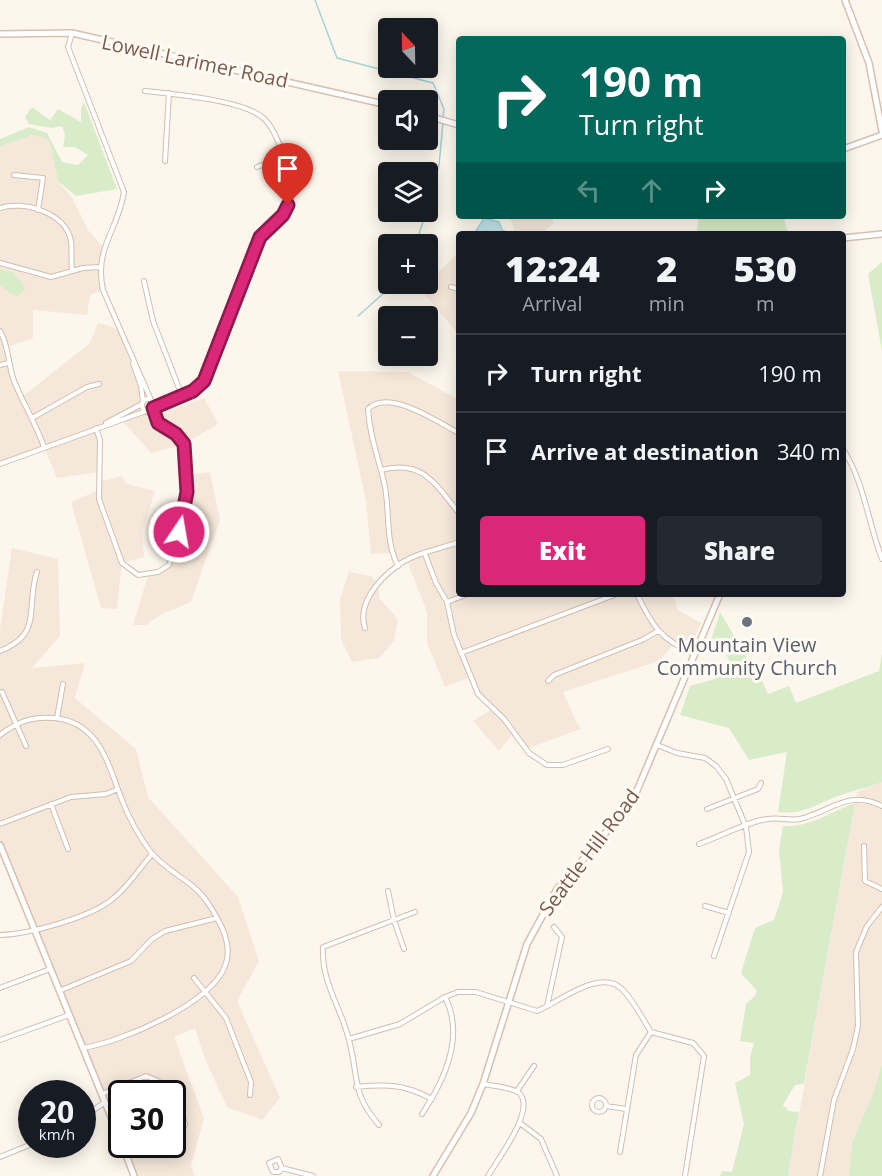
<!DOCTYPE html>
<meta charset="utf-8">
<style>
:root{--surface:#171b24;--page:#242831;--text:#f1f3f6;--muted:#9ea1a6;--line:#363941;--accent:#db2777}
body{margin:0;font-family:"Open Sans",sans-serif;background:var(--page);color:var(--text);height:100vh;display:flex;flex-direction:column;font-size:22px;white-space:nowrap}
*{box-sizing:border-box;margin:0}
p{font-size:20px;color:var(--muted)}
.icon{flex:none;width:33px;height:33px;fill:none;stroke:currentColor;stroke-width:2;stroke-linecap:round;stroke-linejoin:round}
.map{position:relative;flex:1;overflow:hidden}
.sheet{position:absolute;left:456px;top:231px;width:390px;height:366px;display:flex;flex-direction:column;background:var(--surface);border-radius:6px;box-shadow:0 3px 15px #0003}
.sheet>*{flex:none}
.banner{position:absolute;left:456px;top:36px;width:390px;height:183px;border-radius:6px;box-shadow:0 3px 15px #0003;background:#00695c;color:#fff;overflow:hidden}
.needle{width:39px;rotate:338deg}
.controls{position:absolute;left:378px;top:18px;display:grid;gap:12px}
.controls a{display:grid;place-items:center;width:60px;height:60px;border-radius:6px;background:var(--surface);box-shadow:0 3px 15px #0003;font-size:30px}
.speed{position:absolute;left:18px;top:1080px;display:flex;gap:12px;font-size:30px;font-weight:700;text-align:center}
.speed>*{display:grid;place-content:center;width:78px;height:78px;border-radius:50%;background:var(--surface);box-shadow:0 3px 15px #0003;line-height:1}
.speed small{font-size:15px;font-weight:400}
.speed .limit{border:3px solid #111;border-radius:9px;background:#fff;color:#111}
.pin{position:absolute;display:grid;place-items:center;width:51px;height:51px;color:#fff;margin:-62px -26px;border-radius:50% 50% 50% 0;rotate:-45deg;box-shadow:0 0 6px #0007}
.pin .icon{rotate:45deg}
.me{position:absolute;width:66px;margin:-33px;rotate:12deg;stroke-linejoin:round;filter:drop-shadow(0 0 4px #0008)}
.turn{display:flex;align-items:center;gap:21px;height:126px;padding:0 24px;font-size:27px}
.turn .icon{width:78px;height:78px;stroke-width:2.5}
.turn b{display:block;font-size:42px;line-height:51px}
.lanes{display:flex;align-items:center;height:57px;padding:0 24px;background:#0003;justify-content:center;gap:30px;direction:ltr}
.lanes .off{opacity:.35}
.eta{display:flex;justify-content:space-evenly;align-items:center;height:102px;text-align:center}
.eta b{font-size:36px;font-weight:800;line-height:42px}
.action{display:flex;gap:12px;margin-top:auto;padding:12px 24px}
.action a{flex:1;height:69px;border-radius:6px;background:var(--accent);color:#fff;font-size:24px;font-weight:800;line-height:69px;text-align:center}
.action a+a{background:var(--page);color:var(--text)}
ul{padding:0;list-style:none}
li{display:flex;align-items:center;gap:18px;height:78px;padding:0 24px;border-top:2px solid var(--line)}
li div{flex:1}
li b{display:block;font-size:22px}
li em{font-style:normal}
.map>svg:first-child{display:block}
.residential{fill:#f5e8da}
.green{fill:#d8ecc9}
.water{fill:#bfe3e8;stroke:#a5d3da;stroke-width:1.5}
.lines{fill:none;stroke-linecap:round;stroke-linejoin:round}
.stream{stroke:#a5d3da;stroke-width:1.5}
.street-casing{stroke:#d1beb0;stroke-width:6}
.secondary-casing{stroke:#d6c0b0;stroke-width:8}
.street{stroke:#fff;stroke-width:4}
.secondary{stroke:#fff;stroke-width:5}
.route-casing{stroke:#8e194d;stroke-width:15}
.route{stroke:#db2777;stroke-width:10}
.worship-dot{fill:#6b7280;stroke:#fffaf3;stroke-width:2}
.labels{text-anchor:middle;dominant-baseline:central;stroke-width:6;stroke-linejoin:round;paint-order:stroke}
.street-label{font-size:20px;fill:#7a5c4d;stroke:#fffaf3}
.worship-label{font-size:20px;fill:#5b616d;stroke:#fffaf3}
</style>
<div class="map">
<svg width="882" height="1176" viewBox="0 0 882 1176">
<rect width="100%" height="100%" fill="#fdf6ec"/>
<path class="residential" d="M33,135L49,140L58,181L73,199L88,230L103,247L100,267L103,290L90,295L87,315L33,310V338L7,347L8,363L22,397L90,343L98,323L110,326L119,331L147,407L154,416L204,398L218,424L184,444L151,453L120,418L96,427L100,440L98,472L57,478L44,447L0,464V286L17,297L13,272L0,269V146Z
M510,216H551L554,223L540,234H515Z
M455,256H459V338L457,332L420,289Z
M338,371L408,372L457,399L459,398V594H672L678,610L701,623L692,643L679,638L659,661L563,692L580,729L526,749L514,732L499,751L473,721L492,709L484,703L471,677L445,687L427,643V612L407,561L398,566L391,553L371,554L366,501Z
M210,472L220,520L191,602L160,615L146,625H133L148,575L168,565L173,555L185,508L187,475Z
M122,476L127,484L155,491L142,532L144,557L122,563L117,609L101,608L71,502L97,491L98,482Z
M12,548L58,559L60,636L32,668L85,663L75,698L136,749L148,797L238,897L259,961L237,1001L280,1098L262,1120L227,1107L205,1059L195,1028L174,1037L204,1118L191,1165L195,1176H134L122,1144H172V1094H122V1144L0,846V629Z
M349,572L371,576L379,584V598L398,619L394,641L379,658L352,662L341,639L340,599Z
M882,782V1064L873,1094L852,1142L849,1176H788L857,792Z"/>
<path class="green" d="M84,102L117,189L76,196L58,181L49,140L33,135L0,146V139L29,127L47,133L62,162L78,165L88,155L75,147H63L65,135L62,126L52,128L29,124L25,117L32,107L50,120L58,109L81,122V109Z
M699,216H783L788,232L701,234L697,231Z
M882,262V351L868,274Z
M0,269L13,272L26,288L17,297L0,286Z
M720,612L749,661L753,660L768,694L789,686L796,703L879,671L882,654V782C868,788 855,790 841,795C817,803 806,815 778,812L787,752L749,760L729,728L680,715L690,686L715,679L733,667L724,651L708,650Z
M855,803L804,1084L795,1085L783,1105L789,1111L799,1112L788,1176H720L722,1171L732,1172L744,1124L735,1083L750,1075V1057L754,1043L740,1041L746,1004L755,996L757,991L741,973L755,928L774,920L783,892L779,850L783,826C812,827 830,812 855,803Z
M882,1064V1176H849L852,1142L873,1094Z"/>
<path class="water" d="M484,218L499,222L502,230L510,234H474Z"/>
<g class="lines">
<path class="stream" d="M315,0L337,58L433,83L444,109L443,118
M428,207L439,165L443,123
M416,244L426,212
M358,316L394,284"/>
<defs>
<path id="street" d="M72,33L68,47L124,192C118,231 94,247 103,290L151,400
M145,91C174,94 241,100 262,117C277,128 289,170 292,189L291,198L283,215L260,237L204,381L193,391L154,408
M165,161L169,93
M257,167L283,157
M14,175L43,178L38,210
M0,208C24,200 66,213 71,241C72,250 71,261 72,270
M0,263L51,277L83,268L100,267
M144,281L153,321L182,396
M451,287L459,289
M0,331C9,346 8,364 14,381C23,403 36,424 44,447
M133,363L141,386L143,402
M0,365L8,363
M142 405a6 6 0 1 1 12 0a6 6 0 1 1-12 0Z
M32,418L87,387L99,384
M106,423L142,404
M96,428L100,440L99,499L122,563L138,575L158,572L169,565C181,535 196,478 185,445C180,434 168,432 160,425C155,420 152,416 147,411
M843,449C864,482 868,522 882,559
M0,464L146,411
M381,470C423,459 435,484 459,513
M425,554L436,583L447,602L454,635L478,694L504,719L529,753L547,765H563L608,749
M398,566C385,541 390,514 385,487C379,458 370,440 368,409C389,388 437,422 459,433
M637,594C652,626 662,641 695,654
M447,602L468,594
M365,628C357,604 378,580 397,566C414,553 440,549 459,542
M0,651C44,634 25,607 37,572
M461,653L617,594
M548,681L554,675L642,640L658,631
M2,692L26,746
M57,718L63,684
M0,735C17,722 32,716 54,718C100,722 108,765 122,800C129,818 138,835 150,851C166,872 193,880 208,903C219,920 234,944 225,966C211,1004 121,1042 83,1048
M657,745L677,753L705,758L716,766L726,779L746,827L749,852L714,956
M51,804L68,849
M707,809L758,789L761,783
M0,824L71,797L106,794L118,789
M699,844C719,837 748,821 768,819C779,817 789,821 800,819C832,811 848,789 882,806
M864,846L865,881L882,889
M388,891L394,920L404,949
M705,906L729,913
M0,935C30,934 93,917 115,897C129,885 140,868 152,854
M194,978L226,1018L251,1082L250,1095
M0,988L50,969
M59,991L131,961L152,939L165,931L217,918
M547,1006L562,937L554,927
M349,1039L400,1024L445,997L458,992H476L537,1011C559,1002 600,968 622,989C634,1001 642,1018 651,1032L693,1043L704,1056L685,1176
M0,1040L69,1015
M483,1084C493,1086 512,1087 519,1093C537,1109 497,1160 488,1176
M356,1087C387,1084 404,1084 432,1099
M517,1091L534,1066
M102,1094L146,1076L158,1081
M592 1105a7 7 0 1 1 14 0a7 7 0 1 1-14 0Z
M606,1106L626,1109
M422,1114C445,1080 465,1036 445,997
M82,1118L105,1102
M520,1123L541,1139L557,1176
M379,1125C351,1093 359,1077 349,1040C341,1007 321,982 323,947L415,912
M172,1137L180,1133L185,1124L183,1118
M620,1152L636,1055L651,1032
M126,1155L152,1144
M0,1157L32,1144
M282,1168L278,1159L269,1163L273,1172H279L282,1168L313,1176
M820,1176L834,1100L853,1049L858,1026L856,952L867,926L882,907"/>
<path id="secondary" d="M845,0L869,63L882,131
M0,34L72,33L388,105
M428,116L459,125
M843,149L882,135
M843,238L882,234
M0,845L122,1144
M122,1144L134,1176
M433,1176L471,1113L483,1084L527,944L557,889L600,840L636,793L720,594"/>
</defs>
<use href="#street" class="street-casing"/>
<use href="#secondary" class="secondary-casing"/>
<use href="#street" class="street"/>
<use href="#secondary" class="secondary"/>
</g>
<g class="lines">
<defs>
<path id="route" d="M179,532L187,492L184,444L176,434L158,423L153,408L193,391L204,381L260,237L283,215L288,205"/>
</defs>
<use href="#route" class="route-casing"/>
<use href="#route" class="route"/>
</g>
<circle class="worship-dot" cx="747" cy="622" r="6"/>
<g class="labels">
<g class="street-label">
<text transform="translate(195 61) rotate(12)">Lowell Larimer Road</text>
<text transform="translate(589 852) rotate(-53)">Seattle Hill Road</text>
</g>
<g class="worship-label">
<text x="747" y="644">Mountain View<tspan x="747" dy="23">Community Church</tspan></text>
</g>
</g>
</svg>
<div class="controls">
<a><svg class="needle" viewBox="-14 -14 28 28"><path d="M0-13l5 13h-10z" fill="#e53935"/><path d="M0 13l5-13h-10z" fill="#9ea1a6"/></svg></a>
<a><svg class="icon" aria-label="sound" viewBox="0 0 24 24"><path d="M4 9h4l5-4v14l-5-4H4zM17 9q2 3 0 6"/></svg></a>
<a><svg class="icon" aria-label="layers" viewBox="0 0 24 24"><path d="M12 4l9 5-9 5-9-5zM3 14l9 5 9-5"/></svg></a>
<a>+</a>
<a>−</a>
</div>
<div class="speed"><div>20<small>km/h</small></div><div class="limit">30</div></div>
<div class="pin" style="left:288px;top:205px;background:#d93025"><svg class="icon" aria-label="arrive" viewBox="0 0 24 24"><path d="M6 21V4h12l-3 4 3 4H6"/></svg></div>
<svg class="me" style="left:179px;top:532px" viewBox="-20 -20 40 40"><circle r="17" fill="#db2777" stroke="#fff" stroke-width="3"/><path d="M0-11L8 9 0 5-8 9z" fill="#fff"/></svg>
<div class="banner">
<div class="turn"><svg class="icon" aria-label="right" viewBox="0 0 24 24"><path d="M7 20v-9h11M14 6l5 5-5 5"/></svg><div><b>190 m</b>Turn right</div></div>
<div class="lanes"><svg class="icon off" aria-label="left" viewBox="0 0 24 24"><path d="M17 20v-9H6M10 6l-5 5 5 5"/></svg><svg class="icon off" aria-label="ahead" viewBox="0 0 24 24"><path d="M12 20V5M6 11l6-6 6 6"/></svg><svg class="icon" aria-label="right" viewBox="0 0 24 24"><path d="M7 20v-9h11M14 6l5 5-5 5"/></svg></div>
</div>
<section class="sheet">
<div class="eta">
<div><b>12:24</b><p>Arrival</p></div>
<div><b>2</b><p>min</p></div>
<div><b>530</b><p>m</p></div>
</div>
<ul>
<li><svg class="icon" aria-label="right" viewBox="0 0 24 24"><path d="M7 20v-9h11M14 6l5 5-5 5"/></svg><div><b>Turn right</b></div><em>190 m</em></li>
<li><svg class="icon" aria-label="arrive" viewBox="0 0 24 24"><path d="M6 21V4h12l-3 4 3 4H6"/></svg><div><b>Arrive at destination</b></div><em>340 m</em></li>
</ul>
<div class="action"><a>Exit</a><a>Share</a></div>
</section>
</div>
